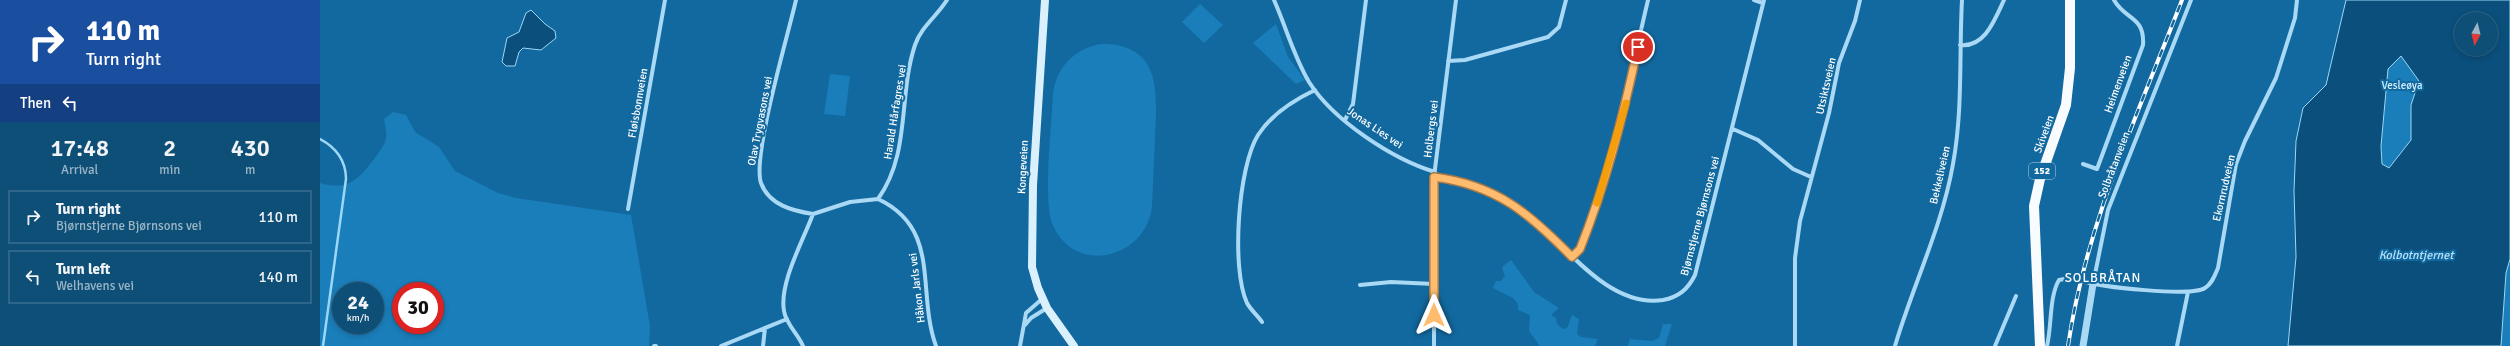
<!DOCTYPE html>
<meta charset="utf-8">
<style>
:root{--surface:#0e4f77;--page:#1c597f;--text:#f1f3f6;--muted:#9bb5c6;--line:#2e6689}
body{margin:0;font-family:Signika,sans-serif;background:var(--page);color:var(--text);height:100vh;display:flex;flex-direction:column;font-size:15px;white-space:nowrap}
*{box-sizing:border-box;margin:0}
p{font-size:13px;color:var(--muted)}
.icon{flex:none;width:22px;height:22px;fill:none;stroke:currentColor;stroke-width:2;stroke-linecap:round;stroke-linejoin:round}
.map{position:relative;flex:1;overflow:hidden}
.details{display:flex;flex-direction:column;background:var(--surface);width:320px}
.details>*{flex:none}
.hud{background:#1a4fa0;color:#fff;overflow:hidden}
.needle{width:26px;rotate:187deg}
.buttons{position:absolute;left:2134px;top:12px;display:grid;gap:8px}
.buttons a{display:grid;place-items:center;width:44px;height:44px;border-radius:50%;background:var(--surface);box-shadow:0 2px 6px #0003,0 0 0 1px var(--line);font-size:20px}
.speed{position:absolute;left:12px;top:282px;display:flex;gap:8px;font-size:20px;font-weight:700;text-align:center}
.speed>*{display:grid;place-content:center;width:52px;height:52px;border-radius:50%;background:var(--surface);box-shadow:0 2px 6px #0003,0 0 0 1px var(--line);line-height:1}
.speed small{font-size:10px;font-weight:400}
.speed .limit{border:6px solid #d22;background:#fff;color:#111}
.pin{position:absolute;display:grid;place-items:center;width:34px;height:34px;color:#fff;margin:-17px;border:2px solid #fff;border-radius:50%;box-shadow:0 1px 4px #0007}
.me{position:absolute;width:44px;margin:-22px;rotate:0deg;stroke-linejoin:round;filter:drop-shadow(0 0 3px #0008)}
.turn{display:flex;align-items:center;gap:14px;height:84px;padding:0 20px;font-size:18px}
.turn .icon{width:52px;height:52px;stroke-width:2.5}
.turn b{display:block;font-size:28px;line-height:34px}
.then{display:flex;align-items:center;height:38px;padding:0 20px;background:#0003;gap:8px;font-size:15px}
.eta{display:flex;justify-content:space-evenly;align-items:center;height:68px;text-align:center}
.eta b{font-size:24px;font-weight:600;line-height:28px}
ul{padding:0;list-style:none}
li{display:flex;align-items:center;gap:12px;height:54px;margin:0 8px 6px;padding:0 12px;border:2px solid var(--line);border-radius:0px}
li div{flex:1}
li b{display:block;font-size:15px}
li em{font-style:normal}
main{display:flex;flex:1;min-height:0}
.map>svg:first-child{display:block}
.green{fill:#1a7eba;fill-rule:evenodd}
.water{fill:#0b4f7c;stroke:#9cd7f7;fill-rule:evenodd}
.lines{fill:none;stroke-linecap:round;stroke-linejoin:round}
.stream{stroke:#9cd7f7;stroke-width:2.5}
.minor-tunnel{stroke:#3680ad;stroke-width:4;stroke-dasharray:4 2;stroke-linecap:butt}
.minor{stroke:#aad9f5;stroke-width:4}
.tertiary{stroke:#aad9f5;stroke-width:7}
.secondary{stroke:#daf0fd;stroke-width:8}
.primary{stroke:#f8fcff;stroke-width:10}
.rail-casing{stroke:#fff;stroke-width:4}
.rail{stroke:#12699f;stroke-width:2.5;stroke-dasharray:8;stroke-linecap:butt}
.route-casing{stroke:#a67a48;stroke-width:10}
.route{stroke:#ffbb6e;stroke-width:7}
.slow{stroke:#f59e0b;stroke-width:7}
.labels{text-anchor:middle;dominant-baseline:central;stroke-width:4;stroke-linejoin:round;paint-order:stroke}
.shield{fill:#12699f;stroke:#b8d2e2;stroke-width:1}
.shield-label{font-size:10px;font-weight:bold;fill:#fff}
.street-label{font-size:11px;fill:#fff;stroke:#12699f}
.park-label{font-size:11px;fill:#d3eefe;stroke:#12699f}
.water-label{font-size:12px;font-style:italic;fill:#b7e2fb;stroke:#12699f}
.quarter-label{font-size:13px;letter-spacing:1px;fill:#fff;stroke:#12699f}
</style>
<main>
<section class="details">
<div class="hud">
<div class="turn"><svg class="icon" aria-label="right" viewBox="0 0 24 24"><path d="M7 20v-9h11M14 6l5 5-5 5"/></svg><div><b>110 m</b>Turn right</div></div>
<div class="then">Then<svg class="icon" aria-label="left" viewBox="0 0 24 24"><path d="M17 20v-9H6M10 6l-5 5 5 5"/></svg></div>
</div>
<div class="eta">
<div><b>17:48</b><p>Arrival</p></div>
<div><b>2</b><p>min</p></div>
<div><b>430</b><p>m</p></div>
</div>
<ul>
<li><svg class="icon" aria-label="right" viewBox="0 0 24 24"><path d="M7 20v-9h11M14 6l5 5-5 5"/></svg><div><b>Turn right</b><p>Bjørnstjerne Bjørnsons vei</p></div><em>110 m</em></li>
<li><svg class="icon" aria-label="left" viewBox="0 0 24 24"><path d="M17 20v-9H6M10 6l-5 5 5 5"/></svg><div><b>Turn left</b><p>Welhavens vei</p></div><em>140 m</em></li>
</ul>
</section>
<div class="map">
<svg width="2190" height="346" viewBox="0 0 2190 346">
<rect width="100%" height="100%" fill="#12699f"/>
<path class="green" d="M880,4L903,25L884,43L862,22Z
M956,24L968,57L985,80L976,84L933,43Z
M780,44C842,43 837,92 835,137C834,160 833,184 832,207C825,260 753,276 732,223C723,199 732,123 733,93C737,67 753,50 780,44Z
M2081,56L2100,81L2091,105V140L2069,168L2062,164L2061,146L2068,69Z
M510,74L530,76L525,116L504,114Z
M73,112L86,115L95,132L119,147L135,171L178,193L196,198L311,215L330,326L329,346H0V183C28,191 38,180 54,159C58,154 65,145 66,138C67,132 65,125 64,119ZM21,291H55V325H21ZM81,291H115V325H81Z
M2190,259V346H2181L2186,273Z
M1191,260L1214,292L1239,308L1231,315L1236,318L1237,324L1243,329L1247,328L1252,315L1259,319L1257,334L1261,337L1278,339L1275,346H1220L1209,331L1210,315L1198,310V304L1193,298L1173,288L1176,281H1181L1185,276L1182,267Z
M1343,324H1352L1345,346H1308L1310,339L1332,341L1339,338Z"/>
<path class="water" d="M2026,0H2190V259L2186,273L2181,346H1968L1976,257L1974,191L1976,141L1983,108L2006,85ZM2141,19H2171V49H2141ZM2081,56L2099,81L2091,105V140L2069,168L2062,164L2061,146L2068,69Z
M211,10L225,24L235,31L236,38L221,50L203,48L199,52L195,66H186L182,62L187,38L199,32L206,13Z"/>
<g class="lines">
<path class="stream" d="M0,139C16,147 26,161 26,179L3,346"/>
<path class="minor-tunnel" d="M1750,278L1763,281"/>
<path class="minor" d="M476,0C468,35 432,156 441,183C449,205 473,211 493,214
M954,0C966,27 974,57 989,82C1013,120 1072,159 1115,172
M1434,0L1443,3
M1640,45C1665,48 1675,19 1684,0
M1128,61L1145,60L1228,37L1239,27L1246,0
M1025,120L1033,104L1046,0
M1413,129L1438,140L1473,169L1491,177
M1763,164L1777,169L1823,45C1825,16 1805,20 1794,0
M1114,177C1141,181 1168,188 1192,202C1237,231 1282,309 1343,300C1359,297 1368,289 1375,275L1444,0
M558,199C622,229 596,291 616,346
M308,209L345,0
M1252,257L1260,249C1292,168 1308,85 1328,0
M1763,281C1780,287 1871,297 1885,288C1892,284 1895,275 1898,268L1916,164L1925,141L1956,78L1975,18L1977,0
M1773,284L1788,210L1871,0
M1040,285L1071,282L1114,284
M942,322C938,316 930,309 927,303C911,269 918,167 938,135C951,115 974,100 995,90
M705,325L711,318L727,308
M334,346H336
M401,346L467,319
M443,346L445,328
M483,346C478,334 466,324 464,311C459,283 483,241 493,214L530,202L558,199C591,153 578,96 595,45C601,27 617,16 627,0
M700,346L706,313L722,299
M1114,346V177L1136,0
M1475,346V258L1480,221L1509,113L1519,63L1535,21L1540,0
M1575,346C1593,285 1622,227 1633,164C1643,110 1639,54 1642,0
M1675,346L1696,296
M1727,346C1732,325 1729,297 1739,280L1750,278
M1857,346L1868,292"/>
<path class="tertiary" d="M1763,346L1773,284"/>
<path class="secondary" d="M725,0L713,185L712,267L718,288L727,308L754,346"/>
<path class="primary" d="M1720,346L1714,206L1720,179L1746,105L1750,68V0"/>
<defs>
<path id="rail" d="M1748,346C1766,224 1818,114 1862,0"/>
</defs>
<use href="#rail" class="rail-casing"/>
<use href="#rail" class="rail"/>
</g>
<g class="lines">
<defs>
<path id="route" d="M1114,315V177C1177,185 1210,214 1252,257L1260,249C1286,184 1303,116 1318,47"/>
</defs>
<use href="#route" class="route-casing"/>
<use href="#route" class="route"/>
<path class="slow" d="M1277,203L1306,103"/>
</g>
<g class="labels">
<rect class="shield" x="1709" y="163" width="26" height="16" rx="3"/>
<g class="shield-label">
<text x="1722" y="171">152</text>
</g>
<g class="street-label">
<text transform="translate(1798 84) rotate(-70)">Heimenveien</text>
<text transform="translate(1506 86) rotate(-77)">Utsiktsveien</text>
<text transform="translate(318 103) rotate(-80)">Fløisbonnveien</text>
<text transform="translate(575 112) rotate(-81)">Harald Hårfagres vei</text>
<text transform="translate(440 121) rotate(-79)">Olav Trygvasons vei</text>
<text transform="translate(1055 128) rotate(34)">Jonas Lies vei</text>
<text transform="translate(1111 129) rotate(-83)">Holbergs vei</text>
<text transform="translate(1724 134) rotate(-70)">Skiveien</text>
<text transform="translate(1794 165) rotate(-69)">Solbråtanveien</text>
<text transform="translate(703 167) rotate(-87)">Kongeveien</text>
<text transform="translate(1620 175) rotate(-77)">Bekkeliveien</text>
<text transform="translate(1904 188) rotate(-77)">Ekornrudveien</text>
<text transform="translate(1380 216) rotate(-75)">Bjørnstjerne Bjørnsons vei</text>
<text transform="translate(597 288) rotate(-97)">Håkon Jarls vei</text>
</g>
<g class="park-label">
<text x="2082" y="85">Vesleøya</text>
</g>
<g class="water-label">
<text x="2096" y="255">Kolbotntjernet</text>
</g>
<g class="quarter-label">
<text x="1783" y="278">SOLBRÅTAN</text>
</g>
</g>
</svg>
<div class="buttons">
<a><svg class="needle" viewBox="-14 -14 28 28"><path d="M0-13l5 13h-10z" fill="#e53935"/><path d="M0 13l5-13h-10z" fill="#9bb5c6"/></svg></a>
</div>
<div class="speed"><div>24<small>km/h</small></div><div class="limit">30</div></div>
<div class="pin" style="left:1318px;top:47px;background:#d93025"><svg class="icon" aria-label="arrive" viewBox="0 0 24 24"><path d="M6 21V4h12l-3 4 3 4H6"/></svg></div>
<svg class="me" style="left:1114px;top:315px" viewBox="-20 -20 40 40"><path d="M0-17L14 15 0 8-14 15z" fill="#ffbb6e" stroke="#fff" stroke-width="4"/></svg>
</div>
</main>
